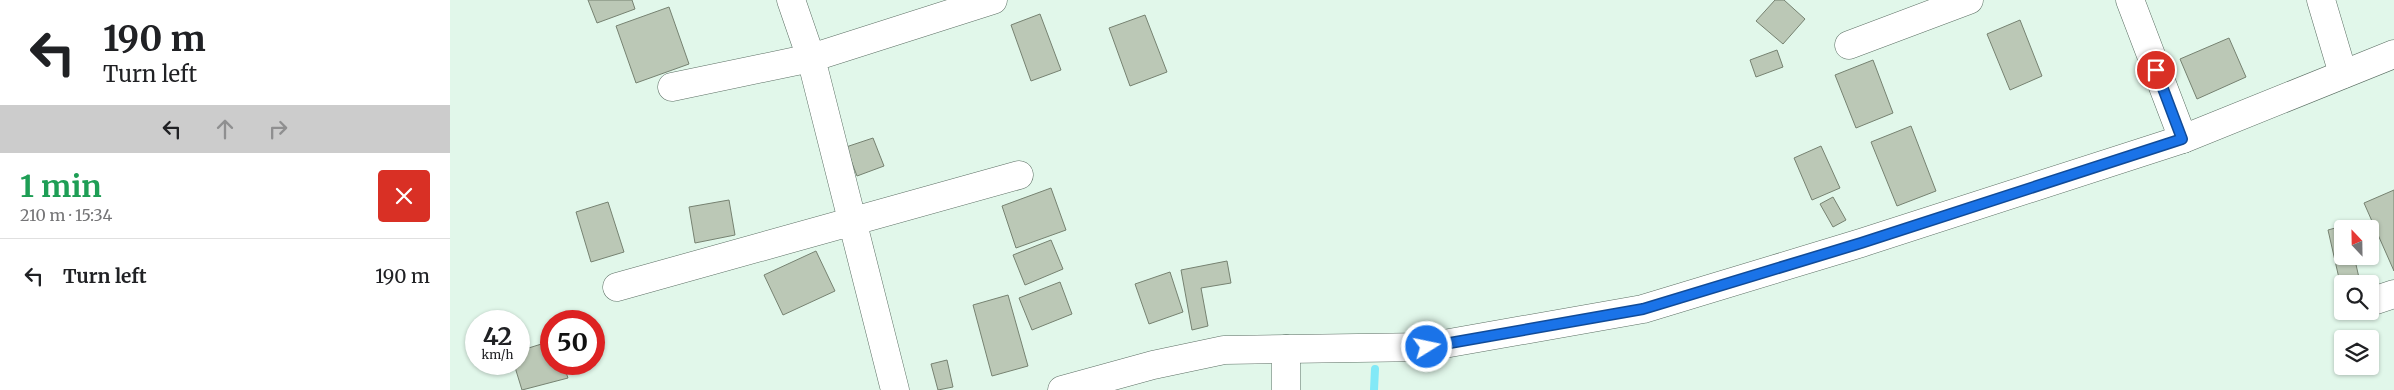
<!DOCTYPE html>
<meta charset="utf-8">
<style>
:root{--surface:#fff;--page:#f2f2f2;--text:#202124;--muted:#757577;--line:#e0e0e0}
body{margin:0;font-family:Merriweather,serif;background:var(--page);color:var(--text);height:100vh;display:flex;flex-direction:column;font-size:19px;white-space:nowrap}
*{box-sizing:border-box;margin:0}
p{font-size:16px;color:var(--muted)}
.icon{flex:none;width:28px;height:28px;fill:none;stroke:currentColor;stroke-width:2;stroke-linecap:round;stroke-linejoin:round}
.map{position:relative;flex:1;overflow:hidden}
.details{display:flex;flex-direction:column;background:var(--surface);width:450px}
.details>*{flex:none}
.guide{background:#fff;color:var(--text);overflow:hidden}
.needle{width:32px;rotate:338deg}
.tools{position:absolute;left:1884px;top:220px;display:grid;gap:10px}
.tools a{display:grid;place-items:center;width:45px;height:45px;border-radius:5px;background:var(--surface);box-shadow:0 1px 4px #0004;font-size:25px}
.speed{position:absolute;left:15px;top:310px;display:flex;gap:10px;font-size:25px;font-weight:700;text-align:center}
.speed>*{display:grid;place-content:center;width:65px;height:65px;border-radius:50%;background:var(--surface);box-shadow:0 1px 4px #0004;line-height:1}
.speed small{font-size:12px;font-weight:400}
.speed .limit{border:8px solid #d22;background:#fff;color:#111}
.pin{position:absolute;display:grid;place-items:center;width:42px;height:42px;color:#fff;margin:-21px;border:2px solid #fff;border-radius:50%;box-shadow:0 1px 5px #0007}
.me{position:absolute;width:55px;margin:-28px;rotate:80deg;stroke-linejoin:round;filter:drop-shadow(0 0 4px #0008)}
.turn{display:flex;align-items:center;gap:18px;height:105px;padding:0 20px;font-size:22px}
.turn .icon{width:65px;height:65px;stroke-width:2.5}
.turn b{display:block;font-size:35px;line-height:42px}
.lanes{display:flex;align-items:center;height:48px;padding:0 20px;background:#0003;justify-content:center;gap:25px;direction:ltr}
.lanes .off{opacity:.35}
.round{display:grid;place-items:center;flex:none;width:52px;height:52px;border-radius:5px;background:var(--page)}
.overview{display:flex;align-items:center;justify-content:space-between;height:85px;padding:0 20px}
h1{font-size:30px;font-weight:700;line-height:38px;color:#1e9e55}
ul{padding:0;list-style:none}
li{display:flex;align-items:center;gap:15px;height:75px;padding:0 20px;border-top:1px solid var(--line)}
li div{flex:1}
li b{display:block;font-size:19px}
li em{font-style:normal}
main{display:flex;flex:1;min-height:0}
.map>svg:first-child{display:block}
.lines{fill:none;stroke-linecap:round;stroke-linejoin:round}
.stream{stroke:#82e9f7;stroke-width:8}
.building{fill:#bbc8b6;stroke:#768271}
.street-casing{stroke:#5c6f64;stroke-width:29}
.secondary-casing{stroke:#5c6f64;stroke-width:29}
.street{stroke:#fff;stroke-width:28}
.secondary{stroke:#fff;stroke-width:28}
.route-casing{stroke:#114b97;stroke-width:12}
.route{stroke:#1a73e8;stroke-width:9}
</style>
<main>
<section class="details">
<div class="guide">
<div class="turn"><svg class="icon" aria-label="left" viewBox="0 0 24 24"><path d="M17 20v-9H6M10 6l-5 5 5 5"/></svg><div><b>190 m</b>Turn left</div></div>
<div class="lanes"><svg class="icon" aria-label="left" viewBox="0 0 24 24"><path d="M17 20v-9H6M10 6l-5 5 5 5"/></svg><svg class="icon off" aria-label="ahead" viewBox="0 0 24 24"><path d="M12 20V5M6 11l6-6 6 6"/></svg><svg class="icon off" aria-label="right" viewBox="0 0 24 24"><path d="M7 20v-9h11M14 6l5 5-5 5"/></svg></div>
</div>
<div class="overview"><div><h1>1 min</h1><p>210 m · 15:34</p></div><a class="round" style="background:#d93025;color:#fff"><svg class="icon" aria-label="close" viewBox="0 0 24 24"><path d="M6 6l12 12M18 6L6 18"/></svg></a></div>
<ul>
<li><svg class="icon" aria-label="left" viewBox="0 0 24 24"><path d="M17 20v-9H6M10 6l-5 5 5 5"/></svg><div><b>Turn left</b></div><em>190 m</em></li>
</ul>
</section>
<div class="map">
<svg width="1944" height="390" viewBox="0 0 1944 390">
<rect width="100%" height="100%" fill="#e1f7ea"/>
<g class="lines">
<path class="stream" d="M924,390L925,369"/>
</g>
<path class="building" d="M138,0H182L185,9L147,23Z
M1325,0H1334L1355,19L1333,44L1306,21Z
M219,7L239,64L186,83L166,26Z
M590,14L611,70L581,81L561,25Z
M695,15L717,72L680,86L659,28Z
M1570,20L1592,76L1560,90L1537,34Z
M1779,38L1796,77L1747,99L1730,59Z
M1327,50L1333,67L1306,77L1300,60Z
M1423,60L1443,113L1406,128L1385,75Z
M1461,126L1486,191L1447,206L1421,142Z
M423,138L434,166L407,176L396,147Z
M1371,146L1390,188L1362,200L1344,158Z
M601,188L616,230L566,248L552,206Z
M1944,190V271L1914,203Z
M1383,197L1396,220L1383,227L1370,204Z
M279,200L285,235L245,243L239,207Z
M158,202L174,252L141,262L126,212Z
M1896,225L1897,229H1892V256H1904L1910,282L1892,284L1891,287L1878,230Z
M601,240L613,269L575,285L563,255Z
M366,251L385,291L333,315L314,275Z
M777,261L781,283L751,288L758,326L742,330L731,270Z
M720,272L733,312L699,324L685,284Z
M610,282L622,314L582,330L569,298Z
M558,295L578,366L542,376L523,305Z
M101,341V364H113L118,378L72,390L64,364H69V351Z
M497,360L503,387L488,390L481,364Z"/>
<g class="lines">
<defs>
<path id="street" d="M341,0L361,58L445,390
M1680,0L1733,139
M1871,0L1893,74
M1399,45L1519,0
M222,87L361,58L543,0
M167,287L569,175
M1920,302L1944,294
M836,349V390"/>
<path id="secondary" d="M612,390L703,365L774,350L977,347L1193,309L1411,243L1733,139L1944,54"/>
</defs>
<use href="#street" class="street-casing"/>
<use href="#secondary" class="secondary-casing"/>
<use href="#street" class="street"/>
<use href="#secondary" class="secondary"/>
</g>
<g class="lines">
<defs>
<path id="route" d="M977,347L1193,309L1411,243L1732,139L1706,70"/>
</defs>
<use href="#route" class="route-casing"/>
<use href="#route" class="route"/>
</g>
</svg>
<div class="tools">
<a><svg class="needle" viewBox="-14 -14 28 28"><path d="M0-13l5 13h-10z" fill="#e53935"/><path d="M0 13l5-13h-10z" fill="#757577"/></svg></a>
<a><svg class="icon" aria-label="search" viewBox="0 0 24 24"><circle cx="10" cy="10" r="6"/><path d="M15 15l6 6"/></svg></a>
<a><svg class="icon" aria-label="layers" viewBox="0 0 24 24"><path d="M12 4l9 5-9 5-9-5zM3 14l9 5 9-5"/></svg></a>
</div>
<div class="speed"><div>42<small>km/h</small></div><div class="limit">50</div></div>
<div class="pin" style="left:1706px;top:70px;background:#d93025"><svg class="icon" aria-label="arrive" viewBox="0 0 24 24"><path d="M6 21V4h12l-3 4 3 4H6"/></svg></div>
<svg class="me" style="left:977px;top:347px" viewBox="-20 -20 40 40"><circle r="17" fill="#1a73e8" stroke="#fff" stroke-width="3"/><path d="M0-11L8 9 0 5-8 9z" fill="#fff"/></svg>
</div>
</main>
